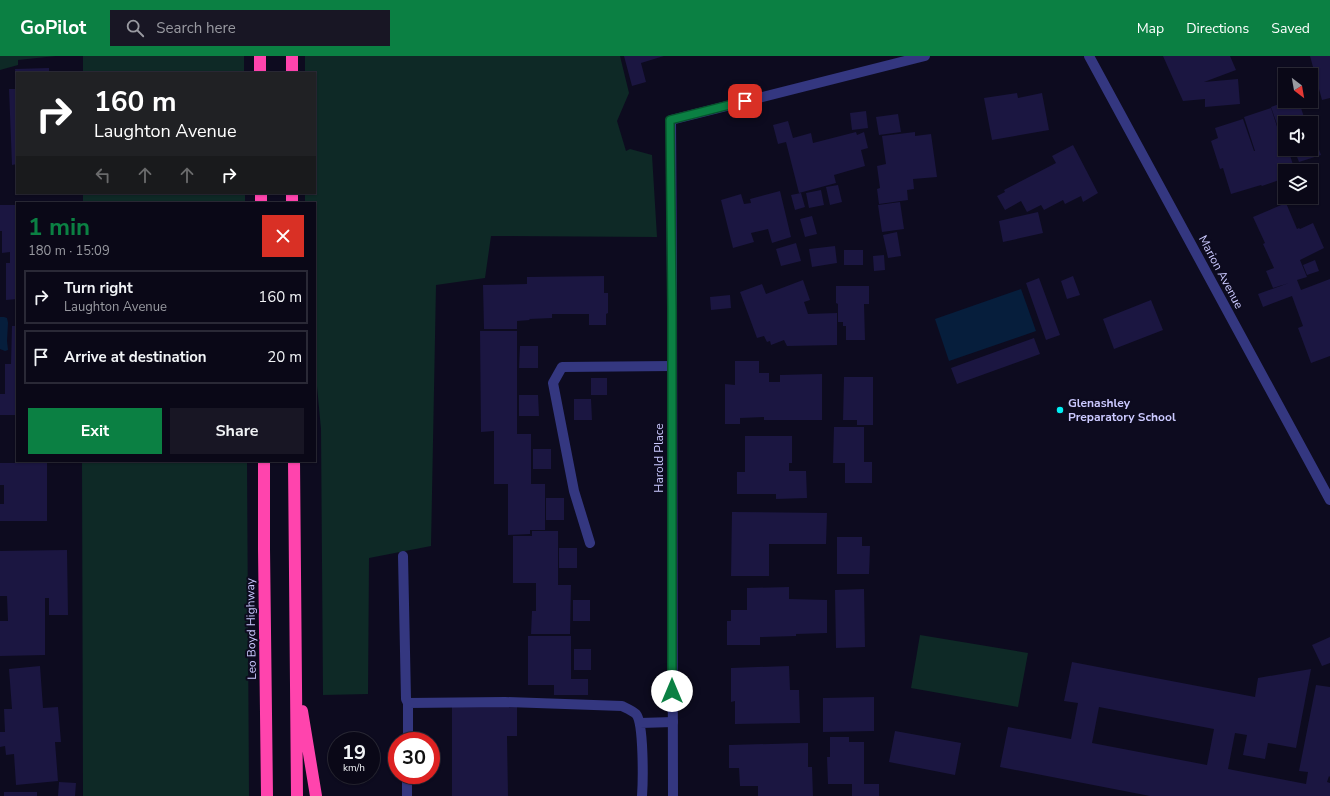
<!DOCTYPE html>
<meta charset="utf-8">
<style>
:root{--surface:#0a0817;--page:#181624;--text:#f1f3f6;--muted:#999aa1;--line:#2a2936;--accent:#0b8043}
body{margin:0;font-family:"Nunito Sans",sans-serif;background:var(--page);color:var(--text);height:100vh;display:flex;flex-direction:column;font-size:15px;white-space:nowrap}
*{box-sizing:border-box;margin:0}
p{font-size:13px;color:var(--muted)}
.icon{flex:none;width:22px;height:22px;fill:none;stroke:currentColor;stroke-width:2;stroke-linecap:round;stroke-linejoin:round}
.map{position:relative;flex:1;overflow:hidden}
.details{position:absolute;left:16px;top:146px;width:300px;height:260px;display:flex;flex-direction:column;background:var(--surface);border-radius:0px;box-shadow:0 1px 3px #0004,0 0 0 1px var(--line)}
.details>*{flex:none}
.banner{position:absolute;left:16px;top:16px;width:300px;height:122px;border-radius:0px;box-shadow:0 1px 3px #0004,0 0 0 1px var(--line);background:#202124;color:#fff;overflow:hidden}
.needle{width:26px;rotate:149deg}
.fabs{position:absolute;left:1278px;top:12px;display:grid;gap:8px}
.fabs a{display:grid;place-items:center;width:40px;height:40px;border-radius:0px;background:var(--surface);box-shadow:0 1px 3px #0004,0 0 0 1px var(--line);font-size:20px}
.speed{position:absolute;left:328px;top:676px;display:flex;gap:8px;font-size:20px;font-weight:700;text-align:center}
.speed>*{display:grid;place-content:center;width:52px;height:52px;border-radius:50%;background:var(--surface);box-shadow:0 1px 3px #0004,0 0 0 1px var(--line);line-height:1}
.speed small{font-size:10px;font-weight:400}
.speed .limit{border:6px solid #d22;background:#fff;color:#111}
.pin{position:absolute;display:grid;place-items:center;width:34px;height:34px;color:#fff;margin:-17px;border-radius:8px;box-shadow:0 2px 6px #0006}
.me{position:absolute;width:44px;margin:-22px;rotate:0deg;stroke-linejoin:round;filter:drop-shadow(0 0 3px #0008)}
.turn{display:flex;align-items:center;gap:14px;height:84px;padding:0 12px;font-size:18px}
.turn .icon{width:52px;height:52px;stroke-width:2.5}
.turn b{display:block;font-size:28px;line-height:34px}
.lanes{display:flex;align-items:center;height:38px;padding:0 12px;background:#0003;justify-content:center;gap:20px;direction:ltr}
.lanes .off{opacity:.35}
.round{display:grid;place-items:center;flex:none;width:42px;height:42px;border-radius:0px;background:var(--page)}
.head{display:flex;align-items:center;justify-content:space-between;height:68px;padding:0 12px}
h1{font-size:24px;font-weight:700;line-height:30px;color:var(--accent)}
.action{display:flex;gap:8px;margin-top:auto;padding:8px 12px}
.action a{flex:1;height:46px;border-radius:0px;background:var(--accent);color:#fff;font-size:16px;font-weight:700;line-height:46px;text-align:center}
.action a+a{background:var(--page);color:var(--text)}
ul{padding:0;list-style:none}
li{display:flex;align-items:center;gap:12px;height:54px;margin:0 8px 6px;padding:0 4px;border:2px solid var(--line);border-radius:0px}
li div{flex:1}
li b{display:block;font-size:15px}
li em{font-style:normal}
header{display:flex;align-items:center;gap:24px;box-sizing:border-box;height:56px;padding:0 20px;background:var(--accent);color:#fff}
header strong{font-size:19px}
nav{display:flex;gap:22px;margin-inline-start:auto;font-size:14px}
.search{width:280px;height:36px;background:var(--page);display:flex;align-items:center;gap:10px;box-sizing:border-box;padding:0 14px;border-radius:0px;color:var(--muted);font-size:15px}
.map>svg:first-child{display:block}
.green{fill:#0e2926}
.water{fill:#061e3c}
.building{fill:#1b1641;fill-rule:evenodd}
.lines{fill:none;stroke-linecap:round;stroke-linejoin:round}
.lane{stroke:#343780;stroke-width:10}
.street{stroke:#343780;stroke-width:10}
.highway{stroke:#ff44ad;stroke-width:12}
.route-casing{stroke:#07532c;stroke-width:10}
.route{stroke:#0b8043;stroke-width:7}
.poi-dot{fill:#00eff4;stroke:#0d0b1f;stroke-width:1.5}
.labels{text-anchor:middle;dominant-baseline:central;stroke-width:4;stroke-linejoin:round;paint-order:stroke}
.street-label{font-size:12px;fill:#cbc9ff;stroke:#0d0b1f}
.poi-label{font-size:12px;font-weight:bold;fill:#cbc9ff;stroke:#0d0b1f;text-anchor:start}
</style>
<header>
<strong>GoPilot</strong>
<div class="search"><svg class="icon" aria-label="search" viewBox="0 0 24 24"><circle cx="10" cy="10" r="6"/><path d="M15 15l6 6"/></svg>Search here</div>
<nav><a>Map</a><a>Directions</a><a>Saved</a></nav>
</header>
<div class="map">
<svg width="1330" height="740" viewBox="0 0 1330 740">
<rect width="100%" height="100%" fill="#0d0b1f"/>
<path class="green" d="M0,0H56L18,4V9L0,14Z
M83,0H244V17H83Z
M305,0H620L629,37L617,65L626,95L630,93L652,99L657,181L491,180L485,222L436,229L431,490L369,502L368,638L323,639L321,373L315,309V147H305V137H315V17H305Z
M83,137H245V147H83Z
M82,405H247L249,740H83Z
M920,579L1028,597L1018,651L911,632Z"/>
<path class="water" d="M1021,233L1036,275L949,305L935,263Z
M0,261H4L7,262L8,267L7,285L8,294L5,295L0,293Z"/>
<path class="building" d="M624,0H664L641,7L646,26L632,30Z
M1163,0H1230L1236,14L1204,26L1238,23L1240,48L1205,51V43L1183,45Z
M1310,0H1330V42L1322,44Z
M49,12V17H17V26H16L15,13Z
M9,33H17V108L12,109Z
M1017,37L1018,42L1042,37L1049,74L992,84L984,42Z
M1285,46H1299L1306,67H1285V72L1279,74L1271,51Z
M1271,52L1282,86L1269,90L1285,85V93H1288L1295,115H1285V122L1262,130L1261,129L1231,138L1223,112L1220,113L1211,85L1218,82L1215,72L1243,63L1254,95H1255L1244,61Z
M866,55L868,72L852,74L850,57Z
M898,58L901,76L879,79L876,61Z
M788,65L793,82L811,77L813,87L856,76L857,79L864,76L868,92L861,94L865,110L834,119L836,127L799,137L786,86L778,88L773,69Z
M915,76V80L931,78L937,121L913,123L914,133L907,134L908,144L879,148L877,133L880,132L877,110L886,108L882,80Z
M1314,79L1321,99L1299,106L1294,93H1311V80Z
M1073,89L1098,137L1083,146L1081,140L1065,148L1063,144L1044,154L1041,149L1027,156L1021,145L1005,154L997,140L1005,136L1004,134L1056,107L1052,100Z
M838,129L842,146L830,149L826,131Z
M821,134L824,149L809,152L806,137Z
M780,135L791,181L772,187L768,173L751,177L754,186L733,192L721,144L741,138L744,148L751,147L750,143Z
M801,137L805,151L795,154L791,139Z
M900,146L904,173L882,176L878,149Z
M1286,147L1297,173L1299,172L1300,173L1313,167L1324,192L1300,204L1307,221L1297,224L1301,234L1330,223V300L1311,307L1298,272L1303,270L1292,240L1263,251L1258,238L1289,227L1273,232L1266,215L1274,212L1263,188L1265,187L1253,161Z
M0,149H17V243L6,244V207H10V196L2,197V175H0Z
M1038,156L1043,177L1003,186L999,165Z
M812,160L817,178L805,181L800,163Z
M897,176L901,200L888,202L883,179Z
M796,187L801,205L781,210L776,193Z
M835,190L837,207L812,211L809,193Z
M844,194H863V209H844Z
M884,199L885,214L874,215L873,200Z
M1315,204L1319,215L1307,219L1303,209Z
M604,220V237H608V257L606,258V269H589V258H552V262L529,263L530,264L517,265V273H484L483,229L527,228V221Z
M1073,220L1080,239L1067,243L1061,225Z
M1039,222L1060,279L1046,284L1026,227Z
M803,224L810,244L804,246L808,258L837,257V289L787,290L784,284L771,289L770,285L767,286L764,280L757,282L740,236L762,228L766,238Z
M836,230H869V248H864L865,284H846V270H843V266H838V248L836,247Z
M730,239L731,252L711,254L710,241Z
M1151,244L1163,274L1114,293L1103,263Z
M12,270H17V359H0V338H5V308H11Z
M480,275H517V378H531V428H545V474H530V478L508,479V428H494V375L481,376Z
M1034,282L1040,298L957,328L951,312Z
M520,290H538V312H519Z
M735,305H759V317H769V326H780V319L822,318V364H764V361L740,362V368H725V328L735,329Z
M844,321H873V369H857V364H843Z
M591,322H607V339H591Z
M519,339H538L539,360H519Z
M574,343H591L592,364H574Z
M834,371H864V406H872V427H845V407H833Z
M745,380H792V407H789V415H806L807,442L776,443V438H737V416H745Z
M533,393H551V413H533Z
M0,407H47V465H0V448H4V429H0Z
M546,442H564V464H546Z
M732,456L827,457L826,488H769V520H731Z
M532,475H558V529H571L570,578H531L532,555H536V527H513V480H532Z
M837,481H862V490H870L869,518H837Z
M559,492H577V512H559Z
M67,494L68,559H49V542H45V599L0,600V565H8L7,540H0V495Z
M789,531V543L827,544V577L796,578V580L760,581V589H727V565H731V554H747V532Z
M864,533L865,591L836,592L835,534Z
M573,544H590V565H573Z
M528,580H571V623H588V639H554V629H528Z
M1330,581V607L1322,610L1312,589Z
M574,593H591V614H574Z
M1072,606L1255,641L1258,622L1311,613L1296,692L1268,687L1265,703L1243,699L1247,679L1235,677L1228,713L1306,728L1308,716L1299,715L1316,629L1330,631V721L1329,720L1327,726L1330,727V740H1150L1000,711L1008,671L1071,683L1078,647L1064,645ZM1099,651L1214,673L1207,709L1092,687Z
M40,610L43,652L58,651L61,686H55L58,725L16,729L14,698L6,699L5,690L0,691V676H5L4,653H12L9,613Z
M789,610L790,634H799L800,667L735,668V645L731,646V612Z
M874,641V675L823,676V642Z
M517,650V680H507L508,740H452V651Z
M895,675L961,687L955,719L889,706Z
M830,681H849V686H864V728H879V740H852V728H828L827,701H830Z
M808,687V711H812L813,740H758V730H740L739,712H729V689Z
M59,726L76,727L75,740H58Z
M4,736H37V740H4Z"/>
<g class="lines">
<path class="lane" d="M590,487L574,435L553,327L562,311L672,310
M403,500L406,643L408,647
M640,667L673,666
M408,685V647L505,646L622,650C626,652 633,655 636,658C644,667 643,726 642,740
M407,719V740"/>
<path class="street" d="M1089,0L1330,444
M673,740L672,224L671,64L925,0"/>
<path class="highway" d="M260,0V17
M292,0V17
M261,137V147
M292,137V147
M264,405V493L267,740
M294,405L297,740
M302,655L316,740"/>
</g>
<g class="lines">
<defs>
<path id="route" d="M672,635V253L670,64L745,45"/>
</defs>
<use href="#route" class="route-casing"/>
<use href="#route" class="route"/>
</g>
<circle class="poi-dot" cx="1060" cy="354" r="4"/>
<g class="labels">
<g class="street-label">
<text transform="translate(1221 216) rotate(62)">Marion Avenue</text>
<text transform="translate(659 402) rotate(-90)">Harold Place</text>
<text transform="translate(251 573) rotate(-91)">Leo Boyd Highway</text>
</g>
<g class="poi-label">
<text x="1068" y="347">Glenashley<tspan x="1068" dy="14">Preparatory School</tspan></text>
</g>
</g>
</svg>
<div class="fabs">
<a><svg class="needle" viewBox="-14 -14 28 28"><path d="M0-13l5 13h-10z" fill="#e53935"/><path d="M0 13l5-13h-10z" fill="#999aa1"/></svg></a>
<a><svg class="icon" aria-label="sound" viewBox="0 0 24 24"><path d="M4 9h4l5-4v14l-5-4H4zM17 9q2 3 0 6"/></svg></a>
<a><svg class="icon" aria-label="layers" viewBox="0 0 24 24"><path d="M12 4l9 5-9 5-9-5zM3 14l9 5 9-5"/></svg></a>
</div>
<div class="speed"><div>19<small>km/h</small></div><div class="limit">30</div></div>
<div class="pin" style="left:745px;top:45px;background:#d93025"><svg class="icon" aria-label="arrive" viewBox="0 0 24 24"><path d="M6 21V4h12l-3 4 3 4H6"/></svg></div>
<svg class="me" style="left:672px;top:635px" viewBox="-20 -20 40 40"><circle r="19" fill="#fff"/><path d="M0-13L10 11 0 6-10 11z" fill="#0b8043"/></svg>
<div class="banner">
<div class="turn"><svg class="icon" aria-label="right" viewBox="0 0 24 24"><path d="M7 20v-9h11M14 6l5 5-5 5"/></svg><div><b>160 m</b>Laughton Avenue</div></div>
<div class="lanes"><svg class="icon off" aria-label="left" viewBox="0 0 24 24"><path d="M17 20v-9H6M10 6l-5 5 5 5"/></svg><svg class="icon off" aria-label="ahead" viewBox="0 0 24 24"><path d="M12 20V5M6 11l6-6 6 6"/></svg><svg class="icon off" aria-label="ahead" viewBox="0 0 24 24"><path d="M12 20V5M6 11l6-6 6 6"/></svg><svg class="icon" aria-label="right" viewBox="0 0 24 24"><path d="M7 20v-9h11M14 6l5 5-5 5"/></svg></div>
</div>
<section class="details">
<div class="head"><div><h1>1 min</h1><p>180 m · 15:09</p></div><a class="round" style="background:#d93025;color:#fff"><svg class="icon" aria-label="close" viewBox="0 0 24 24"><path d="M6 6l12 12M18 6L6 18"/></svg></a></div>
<ul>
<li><svg class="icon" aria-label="right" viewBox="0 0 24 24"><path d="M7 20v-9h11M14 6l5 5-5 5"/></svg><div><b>Turn right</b><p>Laughton Avenue</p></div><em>160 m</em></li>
<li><svg class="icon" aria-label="arrive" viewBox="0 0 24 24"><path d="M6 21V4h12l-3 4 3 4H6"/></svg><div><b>Arrive at destination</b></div><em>20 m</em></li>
</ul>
<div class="action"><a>Exit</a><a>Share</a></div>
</section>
</div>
